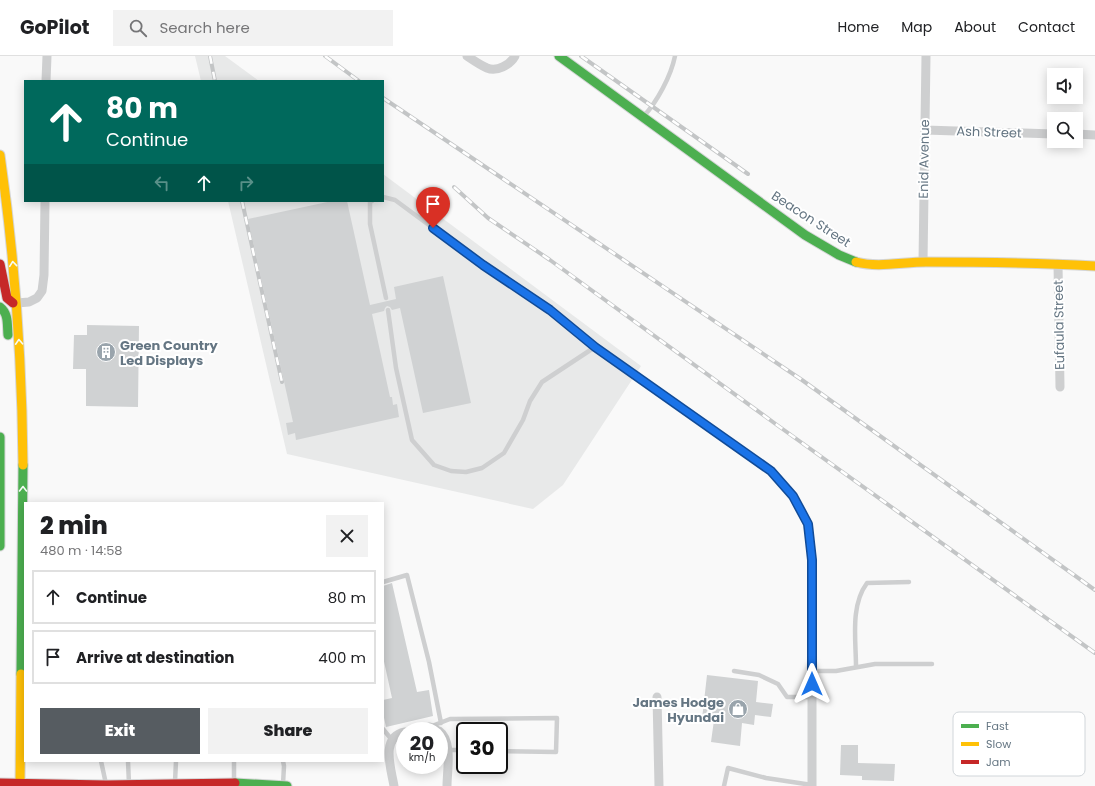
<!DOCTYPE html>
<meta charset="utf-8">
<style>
:root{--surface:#fff;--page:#f2f2f2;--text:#202124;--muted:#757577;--line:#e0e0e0;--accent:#565c61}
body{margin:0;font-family:Poppins,sans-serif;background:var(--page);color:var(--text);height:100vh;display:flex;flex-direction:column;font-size:15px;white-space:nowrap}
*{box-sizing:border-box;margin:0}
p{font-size:13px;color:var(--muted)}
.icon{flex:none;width:22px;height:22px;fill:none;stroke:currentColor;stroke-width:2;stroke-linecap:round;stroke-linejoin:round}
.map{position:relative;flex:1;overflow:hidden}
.drawer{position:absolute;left:24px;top:446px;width:360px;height:260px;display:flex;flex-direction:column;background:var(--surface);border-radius:0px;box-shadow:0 2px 10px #0003}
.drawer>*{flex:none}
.top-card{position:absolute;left:24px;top:24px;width:360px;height:122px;border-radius:0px;box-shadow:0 2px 10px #0003;background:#00695c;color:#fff;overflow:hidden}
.controls{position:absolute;left:1047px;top:12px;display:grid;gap:8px}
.controls a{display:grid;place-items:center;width:36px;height:36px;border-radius:0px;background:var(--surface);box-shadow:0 2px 10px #0003;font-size:20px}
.speed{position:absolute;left:396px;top:666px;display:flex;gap:8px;font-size:20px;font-weight:700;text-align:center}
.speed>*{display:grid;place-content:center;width:52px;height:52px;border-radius:50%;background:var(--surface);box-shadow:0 2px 10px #0003;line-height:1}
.speed small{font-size:10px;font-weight:400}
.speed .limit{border:2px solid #111;border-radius:6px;background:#fff;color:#111}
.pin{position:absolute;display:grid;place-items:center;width:34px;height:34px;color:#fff;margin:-41px -17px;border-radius:50% 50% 50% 0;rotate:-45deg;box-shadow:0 0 4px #0007}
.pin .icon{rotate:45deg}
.me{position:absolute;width:44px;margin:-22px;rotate:0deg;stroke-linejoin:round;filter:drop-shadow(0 0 3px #0008)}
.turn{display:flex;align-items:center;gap:14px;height:84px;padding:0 16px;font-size:18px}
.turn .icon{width:52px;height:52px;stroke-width:2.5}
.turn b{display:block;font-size:28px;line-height:34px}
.lanes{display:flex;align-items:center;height:38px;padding:0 16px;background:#0003;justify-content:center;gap:20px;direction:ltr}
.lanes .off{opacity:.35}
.round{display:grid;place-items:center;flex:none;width:42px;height:42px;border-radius:0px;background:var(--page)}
.head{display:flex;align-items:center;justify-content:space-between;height:68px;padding:0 16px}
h1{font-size:24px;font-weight:800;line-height:30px}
.cta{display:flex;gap:8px;margin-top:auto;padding:8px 16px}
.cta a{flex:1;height:46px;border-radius:0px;background:var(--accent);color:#fff;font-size:16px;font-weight:800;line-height:46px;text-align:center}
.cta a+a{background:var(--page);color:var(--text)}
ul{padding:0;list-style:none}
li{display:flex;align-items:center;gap:12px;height:54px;margin:0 8px 6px;padding:0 8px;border:2px solid var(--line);border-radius:0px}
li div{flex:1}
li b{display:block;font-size:15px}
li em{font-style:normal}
header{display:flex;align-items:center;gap:24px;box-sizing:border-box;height:56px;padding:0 20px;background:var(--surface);border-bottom:1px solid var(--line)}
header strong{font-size:19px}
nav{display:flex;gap:22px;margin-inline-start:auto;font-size:14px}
.search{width:280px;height:36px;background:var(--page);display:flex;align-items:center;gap:10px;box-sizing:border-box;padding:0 14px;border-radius:0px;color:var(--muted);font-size:15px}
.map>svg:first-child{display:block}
.built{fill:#e8e9e9}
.building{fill:#d0d2d3}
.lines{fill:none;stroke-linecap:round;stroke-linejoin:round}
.fast-casing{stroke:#d5d6d7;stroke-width:11}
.slow-casing{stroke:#d5d6d7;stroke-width:11}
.jam-casing{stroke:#d5d6d7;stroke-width:11}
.lane{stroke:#cecfd0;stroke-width:4.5}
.street{stroke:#cecfd0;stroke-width:9}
.fast{stroke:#4caf50;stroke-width:9}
.slow{stroke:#ffc107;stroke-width:9}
.jam{stroke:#c62828;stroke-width:9}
.rail-casing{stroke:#c3c5c6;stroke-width:4}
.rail{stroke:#fff;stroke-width:2.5;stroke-dasharray:8;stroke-linecap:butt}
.oneway{stroke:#f6fbf6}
.route-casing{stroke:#114b97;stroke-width:10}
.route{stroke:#1a73e8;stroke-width:7}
.labels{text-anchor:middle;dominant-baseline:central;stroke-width:4;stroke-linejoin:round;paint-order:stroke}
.street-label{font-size:13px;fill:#657683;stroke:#fff}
.poi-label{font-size:13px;font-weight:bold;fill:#657683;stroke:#fff;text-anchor:start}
.key{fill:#fff;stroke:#d1d6da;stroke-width:1}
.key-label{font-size:11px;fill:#657683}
</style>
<header>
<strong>GoPilot</strong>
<div class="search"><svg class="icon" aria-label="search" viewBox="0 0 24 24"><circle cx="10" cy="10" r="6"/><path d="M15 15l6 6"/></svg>Search here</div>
<nav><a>Home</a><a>Map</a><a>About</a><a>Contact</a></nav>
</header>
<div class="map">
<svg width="1095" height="730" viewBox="0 0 1095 730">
<rect width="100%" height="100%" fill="#f9f9f9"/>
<path class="built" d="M195,0H225L259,25H201Z
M383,118L641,310L563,429L533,453L287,398L228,145H383Z"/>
<path class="building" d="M332,145H347L370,249L396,243L394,231L443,220L471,347L423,357L400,252L392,254L390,251L387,250L385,252L384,255L372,258L390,341H392L393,349L397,348L399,361L296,384L295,377L288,379L286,367L293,366L248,163Z
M87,269L139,270L138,351L86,350V313H73L74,279H87Z
M392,527L417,636L429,634L433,660L386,671L383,657V644L392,642L383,601V530Z
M707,619L758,625L756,646L773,648L771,661L755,659L754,669L742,667L740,690L711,686L714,664L702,663Z
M841,689H858V707L895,708L894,725L862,724V720L840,719Z"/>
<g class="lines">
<defs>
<path id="fast" d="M559,0L805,179L839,199L856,206
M0,251C9,258 7,269 8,279
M0,381V490
M21,618L23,409
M235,727L287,730"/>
<path id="slow" d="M0,99C15,203 22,304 23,409
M856,206C878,212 903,206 926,206C982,206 1039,207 1095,210
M20,730L21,618"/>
<path id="jam" d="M0,208L7,242L13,247
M0,727L106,729L235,727"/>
</defs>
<use href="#fast" class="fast-casing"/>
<use href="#slow" class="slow-casing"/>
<use href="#jam" class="jam-casing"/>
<path class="lane" d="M643,61C657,46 671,20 675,0
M383,141L395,144L483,209L550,254L595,291L542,326L530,345L523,364L504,397L482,412L466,416L451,415L434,409L412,384L396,312L388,254
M372,145L370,146V168L386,242
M595,291L771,415L793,440L808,469L812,504V519
M383,526L407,519L429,606L441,667
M856,611C856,584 850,550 867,527L909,526
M734,615L759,619L778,628L787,641H812
M812,615H836L875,608H932
M432,670L450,663L557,662L556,696L499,695
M383,673L392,684
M448,694H465
M101,705L106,728
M128,705L129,728
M283,705L284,710L283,728
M175,726L176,705
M234,726V705
M724,730L728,712L766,722L812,729"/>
<path class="street" d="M467,0C473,4 480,9 487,12C497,16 510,9 515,0
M46,25L47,0
M925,74L1054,78
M1076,78L1095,79
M923,206L926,0
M1058,208L1060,331
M17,247L29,246L37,242L42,235L44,219L45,145
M657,641L659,730
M412,675L430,671L439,675
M439,675C453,685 447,714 447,730
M394,730C391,712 380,681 405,676
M812,730V519"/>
<use href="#fast" class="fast"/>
<use href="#slow" class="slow"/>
<use href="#jam" class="jam"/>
<defs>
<path id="rail" d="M210,0L215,25
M325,0L359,25
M581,0L748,118
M383,42L802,324L1095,534
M454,131L488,162L550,204L777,369L1095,597
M242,145L282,326"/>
</defs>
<use href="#rail" class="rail-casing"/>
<use href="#rail" class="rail"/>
</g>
<defs><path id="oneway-chevron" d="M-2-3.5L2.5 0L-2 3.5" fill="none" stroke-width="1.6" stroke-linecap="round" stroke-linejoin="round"/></defs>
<g class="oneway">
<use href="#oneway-chevron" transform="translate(13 208) rotate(-96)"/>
<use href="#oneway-chevron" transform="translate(19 286) rotate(-93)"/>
<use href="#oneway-chevron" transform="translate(23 433) rotate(-90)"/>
</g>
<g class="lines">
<defs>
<path id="route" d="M433,172L483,209L550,254L595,291L771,415L793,440L808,468L812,504V628"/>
</defs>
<use href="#route" class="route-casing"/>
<use href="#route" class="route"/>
</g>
<defs>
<symbol id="building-disc" viewBox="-11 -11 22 22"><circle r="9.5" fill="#99a4ac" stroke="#fff"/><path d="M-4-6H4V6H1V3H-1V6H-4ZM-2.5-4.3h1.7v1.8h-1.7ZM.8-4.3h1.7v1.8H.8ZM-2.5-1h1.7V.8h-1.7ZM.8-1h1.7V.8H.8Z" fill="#fff"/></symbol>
<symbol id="shop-disc" viewBox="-11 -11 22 22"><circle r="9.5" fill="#99a4ac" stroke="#fff"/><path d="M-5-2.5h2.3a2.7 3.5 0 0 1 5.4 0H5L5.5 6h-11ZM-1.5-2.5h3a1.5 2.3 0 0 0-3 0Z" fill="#fff"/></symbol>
</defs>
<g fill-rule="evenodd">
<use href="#building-disc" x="95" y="285" width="22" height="22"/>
<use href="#shop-disc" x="727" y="642" width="22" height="22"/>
</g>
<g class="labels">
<g class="street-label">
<text transform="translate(989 76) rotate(2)">Ash Street</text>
<text transform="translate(924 103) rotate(-89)">Enid Avenue</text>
<text transform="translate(811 163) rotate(33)">Beacon Street</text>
<text transform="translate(1059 269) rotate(-91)">Eufaula Street</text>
</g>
<g class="poi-label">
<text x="120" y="289">Green Country<tspan x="120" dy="15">Led Displays</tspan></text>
<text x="724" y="646" text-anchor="end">James Hodge<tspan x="724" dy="15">Hyundai</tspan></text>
</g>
</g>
<rect x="953" y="656" width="132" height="64" rx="6" class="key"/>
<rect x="961" y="668" width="18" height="4" fill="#4caf50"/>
<rect x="961" y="686" width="18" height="4" fill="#ffc107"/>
<rect x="961" y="704" width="18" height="4" fill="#c62828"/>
<g class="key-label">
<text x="986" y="674">Fast</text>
<text x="986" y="692">Slow</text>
<text x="986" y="710">Jam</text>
</g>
</svg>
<div class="controls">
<a><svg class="icon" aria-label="sound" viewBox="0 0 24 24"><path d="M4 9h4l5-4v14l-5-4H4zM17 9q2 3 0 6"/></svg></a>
<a><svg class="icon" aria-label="search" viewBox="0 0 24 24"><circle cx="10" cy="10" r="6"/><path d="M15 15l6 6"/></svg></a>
</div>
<div class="speed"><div>20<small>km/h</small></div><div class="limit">30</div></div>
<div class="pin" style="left:433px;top:172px;background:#d93025"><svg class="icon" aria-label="arrive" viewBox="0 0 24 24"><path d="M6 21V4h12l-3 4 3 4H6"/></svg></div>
<svg class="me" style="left:812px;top:628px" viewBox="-20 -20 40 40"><path d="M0-17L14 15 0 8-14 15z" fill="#1a73e8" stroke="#fff" stroke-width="4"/></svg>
<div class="top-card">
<div class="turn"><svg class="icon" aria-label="ahead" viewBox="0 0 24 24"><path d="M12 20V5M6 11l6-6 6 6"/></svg><div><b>80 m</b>Continue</div></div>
<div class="lanes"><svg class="icon off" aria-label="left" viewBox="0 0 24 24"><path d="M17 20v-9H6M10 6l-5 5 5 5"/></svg><svg class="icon" aria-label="ahead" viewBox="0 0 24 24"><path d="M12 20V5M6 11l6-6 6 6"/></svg><svg class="icon off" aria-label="right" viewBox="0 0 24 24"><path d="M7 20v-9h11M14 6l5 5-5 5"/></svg></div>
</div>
<section class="drawer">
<div class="head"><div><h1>2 min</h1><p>480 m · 14:58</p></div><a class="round"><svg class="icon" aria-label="close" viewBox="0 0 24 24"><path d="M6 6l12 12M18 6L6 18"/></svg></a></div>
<ul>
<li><svg class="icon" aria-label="ahead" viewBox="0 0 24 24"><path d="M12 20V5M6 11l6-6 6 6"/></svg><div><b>Continue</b></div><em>80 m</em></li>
<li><svg class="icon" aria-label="arrive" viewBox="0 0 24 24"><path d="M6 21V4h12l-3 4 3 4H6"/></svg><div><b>Arrive at destination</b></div><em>400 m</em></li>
</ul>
<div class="cta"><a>Exit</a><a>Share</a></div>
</section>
</div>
